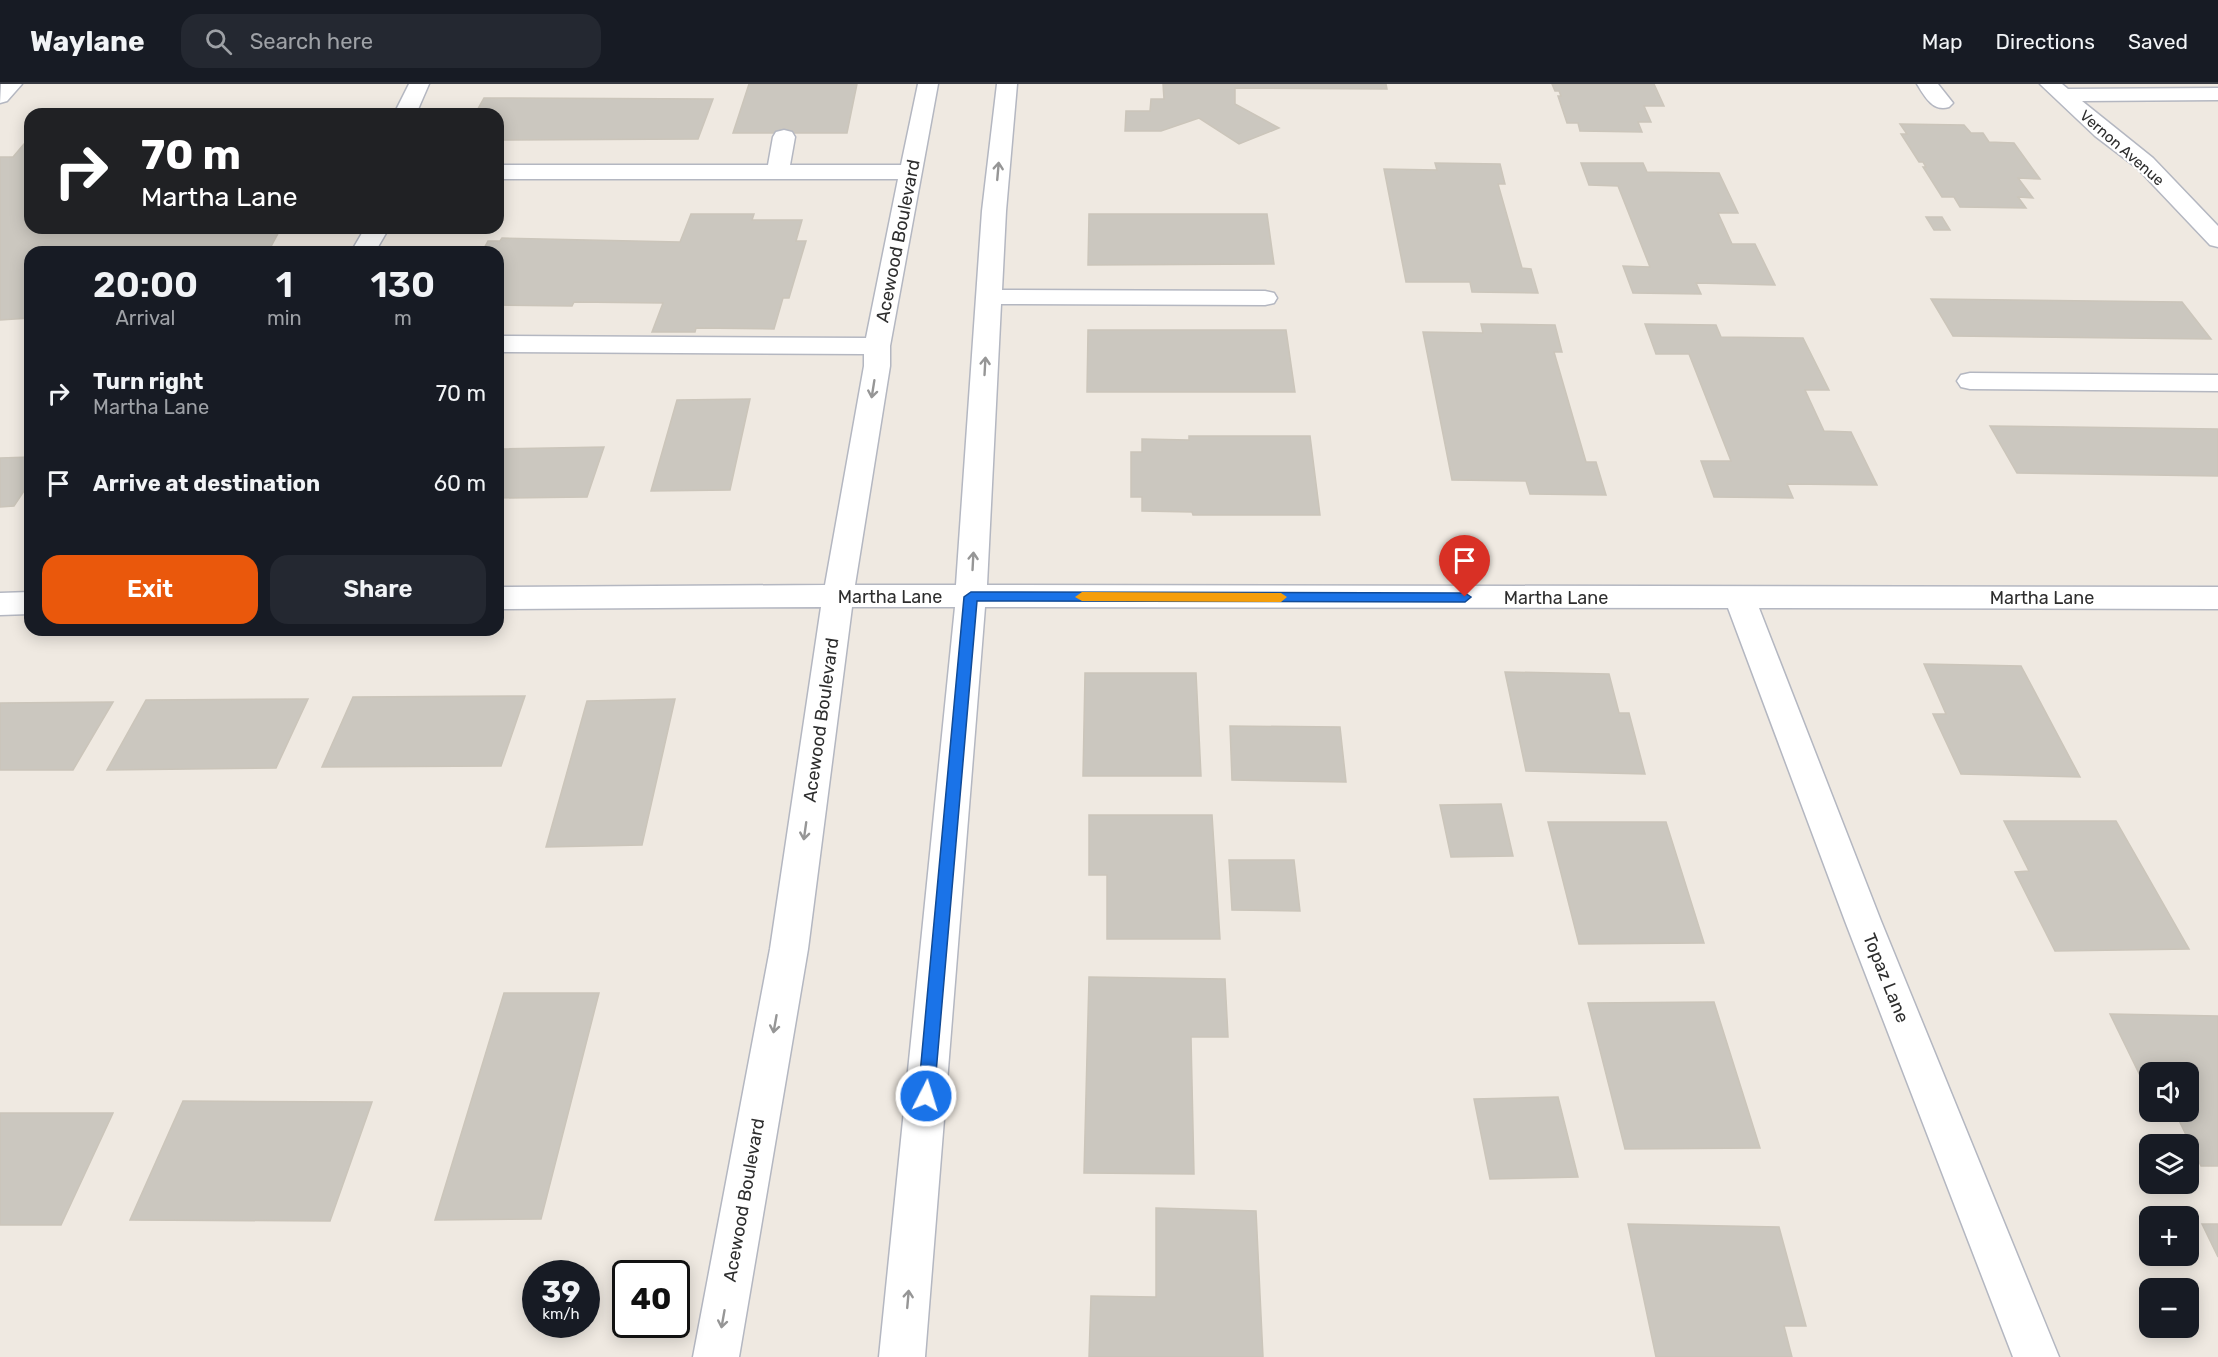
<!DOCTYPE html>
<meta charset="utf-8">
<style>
:root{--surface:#171b24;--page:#242831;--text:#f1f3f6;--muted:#9ea1a6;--line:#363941;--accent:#ea580c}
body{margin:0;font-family:Rubik,sans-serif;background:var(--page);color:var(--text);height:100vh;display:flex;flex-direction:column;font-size:22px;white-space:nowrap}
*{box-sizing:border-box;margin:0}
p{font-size:20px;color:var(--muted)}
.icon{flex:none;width:33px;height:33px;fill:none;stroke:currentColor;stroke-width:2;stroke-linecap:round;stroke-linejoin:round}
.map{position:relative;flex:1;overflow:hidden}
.sheet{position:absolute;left:24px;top:162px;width:480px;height:390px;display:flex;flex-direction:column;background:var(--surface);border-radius:18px;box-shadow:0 3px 15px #0003}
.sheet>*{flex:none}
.hud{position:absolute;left:24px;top:24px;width:480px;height:126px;border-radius:18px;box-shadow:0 3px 15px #0003;background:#202124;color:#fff;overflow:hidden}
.controls{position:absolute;left:2139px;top:978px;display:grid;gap:12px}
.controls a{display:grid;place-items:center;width:60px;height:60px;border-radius:12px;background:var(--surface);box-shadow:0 3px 15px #0003;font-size:30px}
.speed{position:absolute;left:522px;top:1176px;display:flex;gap:12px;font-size:30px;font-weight:700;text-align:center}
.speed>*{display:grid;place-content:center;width:78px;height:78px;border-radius:50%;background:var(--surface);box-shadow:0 3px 15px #0003;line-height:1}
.speed small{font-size:15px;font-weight:400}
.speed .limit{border:3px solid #111;border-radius:9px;background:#fff;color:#111}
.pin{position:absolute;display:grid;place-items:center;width:51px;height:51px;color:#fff;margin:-62px -26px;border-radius:50% 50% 50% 0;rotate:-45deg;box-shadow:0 0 6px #0007}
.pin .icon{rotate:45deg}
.me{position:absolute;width:66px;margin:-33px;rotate:5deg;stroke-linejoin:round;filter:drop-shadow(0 0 4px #0008)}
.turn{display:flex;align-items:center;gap:21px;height:126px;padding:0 18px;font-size:27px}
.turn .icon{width:78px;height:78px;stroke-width:2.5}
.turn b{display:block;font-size:42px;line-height:51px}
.eta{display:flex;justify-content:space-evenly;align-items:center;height:102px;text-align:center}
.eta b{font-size:36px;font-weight:600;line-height:42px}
.action{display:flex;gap:12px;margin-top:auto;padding:12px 18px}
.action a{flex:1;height:69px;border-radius:18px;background:var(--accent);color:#fff;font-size:24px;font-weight:600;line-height:69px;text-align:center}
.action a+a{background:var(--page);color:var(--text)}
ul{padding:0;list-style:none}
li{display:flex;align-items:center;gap:18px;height:90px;padding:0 18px}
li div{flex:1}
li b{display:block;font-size:22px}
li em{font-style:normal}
header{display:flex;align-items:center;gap:36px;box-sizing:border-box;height:84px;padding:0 30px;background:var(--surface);border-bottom:2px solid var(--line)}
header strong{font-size:28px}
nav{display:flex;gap:33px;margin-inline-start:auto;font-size:21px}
.search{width:420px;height:54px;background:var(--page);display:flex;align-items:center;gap:15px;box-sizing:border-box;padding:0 21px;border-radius:18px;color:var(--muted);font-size:22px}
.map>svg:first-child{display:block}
.building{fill:#cbc7bf;stroke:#cbc5ba;stroke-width:1.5}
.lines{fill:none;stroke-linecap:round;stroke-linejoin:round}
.minor-casing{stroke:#b4b7c1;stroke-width:3}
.minor{fill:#fff;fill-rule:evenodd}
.oneway{stroke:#969696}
.route{fill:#1a73e8;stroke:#114b97;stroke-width:1.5}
.slow{fill:#f59e0b}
.labels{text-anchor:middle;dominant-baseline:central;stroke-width:4.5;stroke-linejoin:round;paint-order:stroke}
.far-street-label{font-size:15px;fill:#2e2e2e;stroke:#fff}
.street-label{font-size:18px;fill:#2e2e2e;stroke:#fff}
</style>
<header>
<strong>Waylane</strong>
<div class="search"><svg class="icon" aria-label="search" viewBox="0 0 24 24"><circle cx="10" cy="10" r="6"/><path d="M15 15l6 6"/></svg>Search here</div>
<nav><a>Map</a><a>Directions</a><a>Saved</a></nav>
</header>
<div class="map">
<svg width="2218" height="1273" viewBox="0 0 2218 1273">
<rect width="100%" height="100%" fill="#efe9e1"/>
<path class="building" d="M749,0H857L847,49H733Z
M1163,0H1386L1387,5L1235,4V20L1279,44L1239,60L1199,34L1161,47H1125L1126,27H1150L1151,15H1164Z
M1552,0H1654L1664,22H1644L1651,38H1638L1642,48L1580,47L1578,39H1567L1558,12H1561L1559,7H1555Z
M484,14L713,15L698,55L498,56V30H475Z
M1900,40L1964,41L1971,49H1983L1989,58L2014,59L2040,95L2018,94L2033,114L2018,113L2026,124L1960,123L1954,113H1942L1923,83H1926L1923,78H1919L1901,50H1907Z
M30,59V144H281L268,168H30V234L0,236V73H13L24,60Z
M1435,79L1500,80L1505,100H1498L1522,184L1531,185L1538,209L1472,208L1470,198H1406L1384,85L1437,86Z
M1581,79H1643L1647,88L1719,89L1738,129H1718L1732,160H1755L1775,201L1696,199L1701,210L1633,209L1623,182L1650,183L1618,102L1589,101Z
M691,130H754L752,136H802L796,157H806L789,214H783L774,245L696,244L695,248H652L663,219L574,218L572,222L498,221V168H482L488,157H500L502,154L680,158Z
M1089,130H1267L1274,180L1088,181Z
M1926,133H1942L1950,146H1934Z
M1931,215L2182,218L2211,255L1953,252Z
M1481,240L1555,241L1562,268H1554L1586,378H1596L1606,411L1530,410L1526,397L1452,396L1423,248L1483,249Z
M1645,240L1716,241L1721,253L1803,254L1829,306H1805L1824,347L1851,348L1877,401L1787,400L1793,414L1714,413L1701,377H1731L1689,270H1656Z
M1088,246H1286L1295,308H1087Z
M750,315L730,406L651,407L677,316Z
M1990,342L2218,345V392L2017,389Z
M1189,352H1310L1320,431H1193L1192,428L1142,427V413H1131V368H1142V355L1189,356Z
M604,363L587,413L498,414V365Z
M30,373V398L14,422L0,423V374Z
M1924,580L2021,582L2080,693L1961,690L1933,630H1946Z
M1505,588L1609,590L1619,629H1629L1645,690L1526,687Z
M1085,589H1196L1201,692H1083Z
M525,612L501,682L322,683L353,613Z
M308,615L276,684L107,686L146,616Z
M675,615L642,761L546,763L587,617Z
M113,618L73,686H0V619Z
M1230,642L1340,643L1346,698L1232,696Z
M1501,720L1513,772L1451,773L1440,721Z
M1089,731H1212L1220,855H1107V791H1089Z
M2004,737H2116L2189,865L2055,867L2015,788L2029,787Z
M1548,738H1666L1704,859L1579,860Z
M1229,776H1294L1300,827L1232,826Z
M1089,893L1225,895L1228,953H1191L1194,1090L1084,1089Z
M504,909H599L541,1135L435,1136Z
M1714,918L1760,1064L1625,1065L1588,919Z
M2110,930L2218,932V1082H2201L2175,1028H2188V988H2150V1012Z
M1558,1013L1578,1093L1490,1095L1474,1015Z
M183,1017L372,1018L330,1137L130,1136Z
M0,1029H113L61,1141H0Z
M1156,1124L1256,1127L1263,1273H1089L1091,1212L1156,1213Z
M1628,1140L1779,1143L1806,1242H1784L1792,1273H1656Z
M2202,1140H2218V1173Z"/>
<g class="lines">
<defs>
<path id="minor" d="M22,0L7,17L0,19L1,0Z
M409,0H429L416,30H394Z
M918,0H938L890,262V282L855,501H956L982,127L997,0H1017L1006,127L1002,206L1265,207L1274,209L1277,214L1274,219L1265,221L1001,220L987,501L2218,503V525L1759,524L1881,837L2059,1273H2013L1845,837L1728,524L985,523L925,1273H879L955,523H852L808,865L739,1273H693L770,865L821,523L498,525V503L825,501L864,282V270L498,268V252L866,254L898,95H498V81H768L773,53L776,48L784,46L792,48L795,53L790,81H901Z
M1917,0H1938L1953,19L1949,23C1933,28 1925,13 1917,0Z
M2040,0H2062L2068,5L2218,4V16L2082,17L2153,74L2218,142V163L2210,161L2137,84L2095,52Z
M365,144H389L375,168H351Z
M1970,289L2218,291V307L1970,305L1961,303L1957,297L1961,291Z
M30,508V530L0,531V509Z"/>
</defs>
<use href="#minor" class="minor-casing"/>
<use href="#minor" class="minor"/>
</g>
<defs><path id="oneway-shaft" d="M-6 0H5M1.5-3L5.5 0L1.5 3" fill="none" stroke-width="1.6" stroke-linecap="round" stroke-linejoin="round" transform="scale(1.5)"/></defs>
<g class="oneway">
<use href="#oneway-shaft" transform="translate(998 87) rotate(-85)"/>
<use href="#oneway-shaft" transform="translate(985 282) rotate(-87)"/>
<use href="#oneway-shaft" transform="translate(873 305) rotate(99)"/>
<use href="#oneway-shaft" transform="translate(973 477) rotate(-87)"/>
<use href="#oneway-shaft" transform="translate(805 747) rotate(98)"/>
<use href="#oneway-shaft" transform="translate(775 940) rotate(100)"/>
<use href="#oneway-shaft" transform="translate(908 1215) rotate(-85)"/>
<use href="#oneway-shaft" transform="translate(723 1235) rotate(100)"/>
</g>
<path class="route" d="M971,508L1465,509L1471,513L1465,518L977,517L934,1012L932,1017L926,1019L920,1017L918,1012L964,513Z"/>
<path class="slow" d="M1082,508L1281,509L1287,513L1281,518L1082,517L1075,513Z"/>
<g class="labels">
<g class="far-street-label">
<text transform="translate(2122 64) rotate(41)">Vernon Avenue</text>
</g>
<g class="street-label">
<text transform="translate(898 157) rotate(-79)">Acewood Boulevard</text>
<text x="890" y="513">Martha Lane</text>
<text x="1556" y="514">Martha Lane</text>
<text x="2042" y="514">Martha Lane</text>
<text transform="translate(821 636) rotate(-82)">Acewood Boulevard</text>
<text transform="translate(1886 894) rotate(68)">Topaz Lane</text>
<text transform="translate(744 1116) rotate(-80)">Acewood Boulevard</text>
</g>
</g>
</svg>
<div class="controls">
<a><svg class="icon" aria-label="sound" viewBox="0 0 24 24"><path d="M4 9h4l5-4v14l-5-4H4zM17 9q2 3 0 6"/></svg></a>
<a><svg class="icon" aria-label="layers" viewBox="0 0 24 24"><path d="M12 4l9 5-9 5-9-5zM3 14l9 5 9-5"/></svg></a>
<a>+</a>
<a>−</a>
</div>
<div class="speed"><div>39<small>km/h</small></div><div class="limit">40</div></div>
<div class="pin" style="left:1465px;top:513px;background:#d93025"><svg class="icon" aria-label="arrive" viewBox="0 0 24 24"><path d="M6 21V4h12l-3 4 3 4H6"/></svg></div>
<svg class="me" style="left:926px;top:1012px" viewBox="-20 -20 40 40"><circle r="17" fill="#1a73e8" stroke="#fff" stroke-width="3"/><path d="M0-11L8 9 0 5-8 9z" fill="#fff"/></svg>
<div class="hud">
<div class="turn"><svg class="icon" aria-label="right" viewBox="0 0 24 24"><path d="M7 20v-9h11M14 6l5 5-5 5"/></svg><div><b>70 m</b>Martha Lane</div></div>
</div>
<section class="sheet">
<div class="eta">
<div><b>20:00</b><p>Arrival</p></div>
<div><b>1</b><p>min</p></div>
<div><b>130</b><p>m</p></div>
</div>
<ul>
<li><svg class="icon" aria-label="right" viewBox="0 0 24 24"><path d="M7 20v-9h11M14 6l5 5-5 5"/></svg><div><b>Turn right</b><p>Martha Lane</p></div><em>70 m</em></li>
<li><svg class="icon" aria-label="arrive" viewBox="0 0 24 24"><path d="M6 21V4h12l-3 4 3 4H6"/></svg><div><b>Arrive at destination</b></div><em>60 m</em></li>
</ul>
<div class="action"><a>Exit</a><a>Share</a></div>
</section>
</div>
